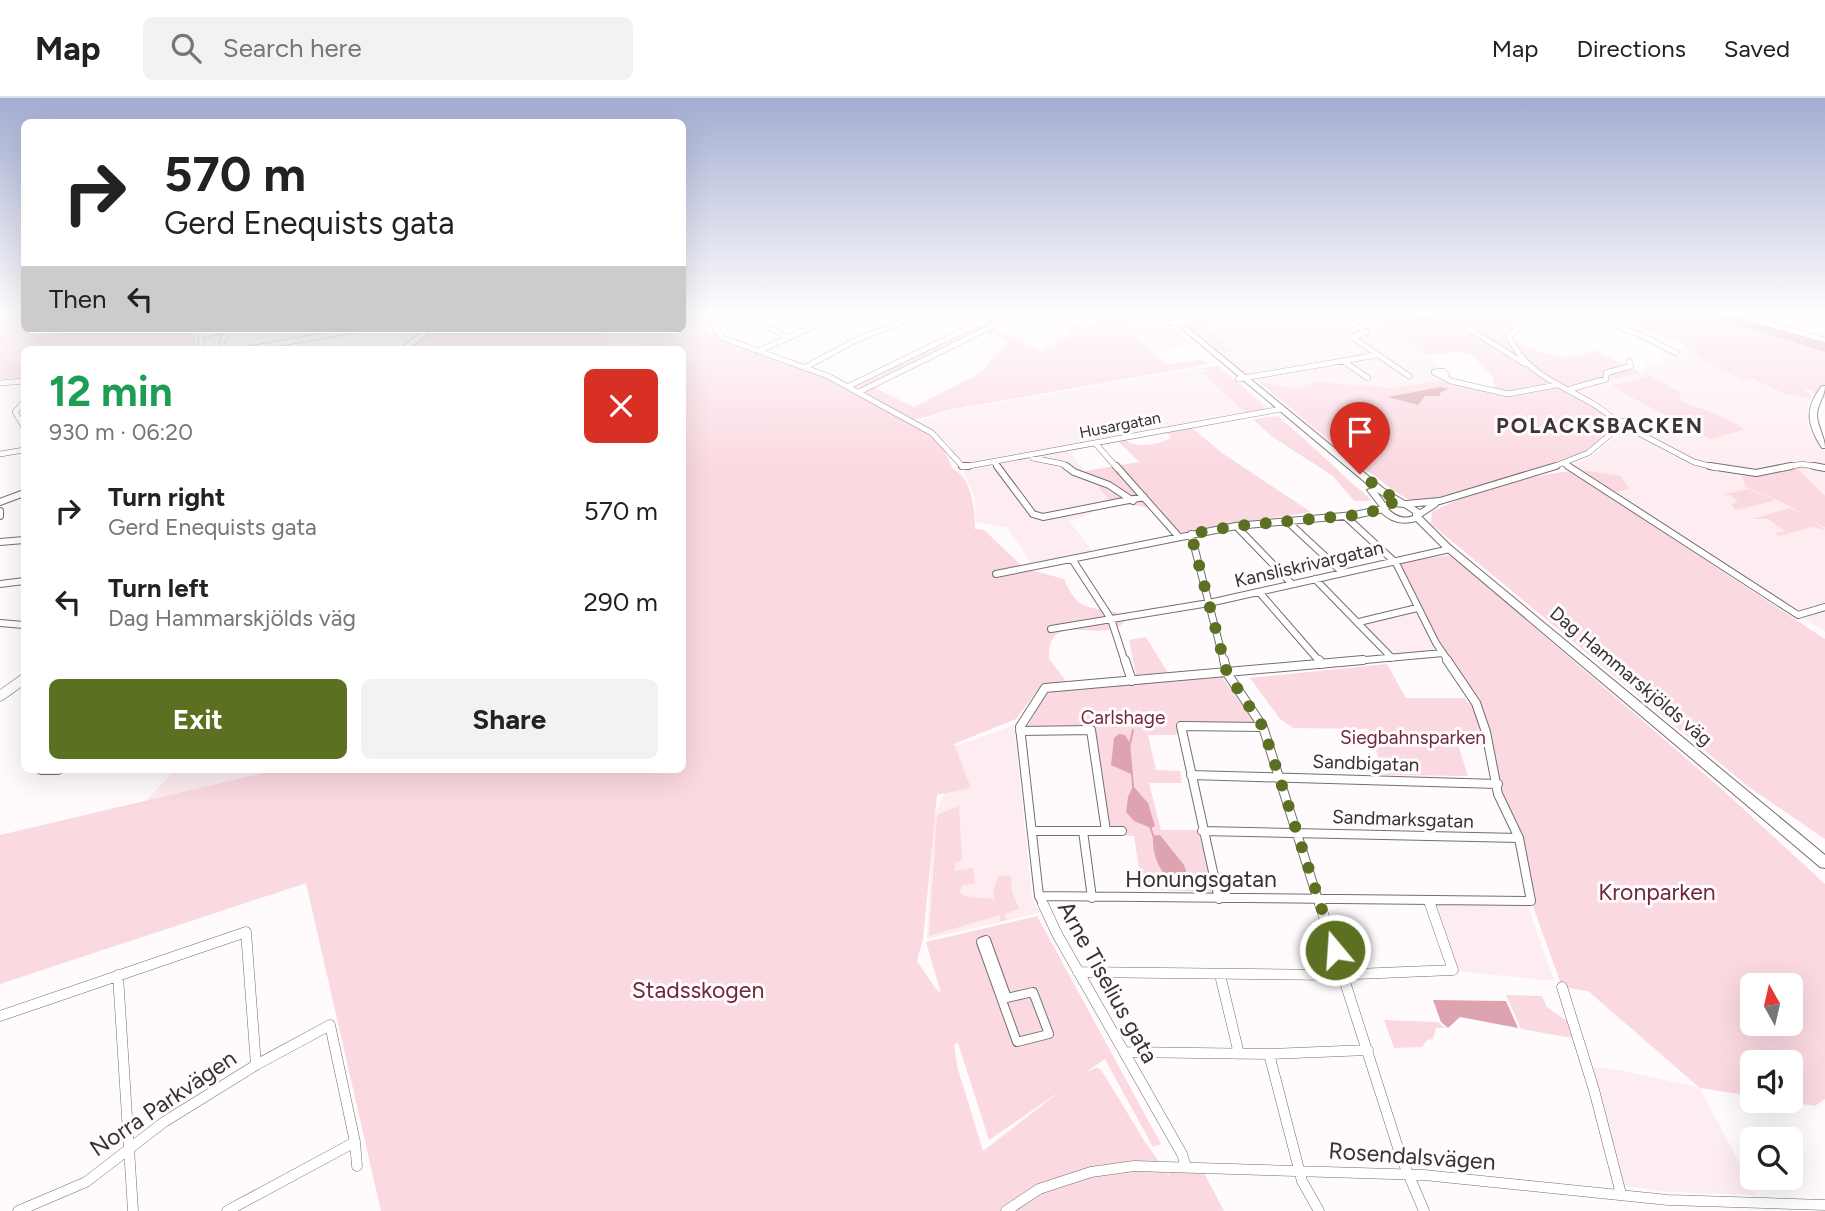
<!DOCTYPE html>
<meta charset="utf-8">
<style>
:root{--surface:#fff;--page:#f2f2f2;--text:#222;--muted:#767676;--line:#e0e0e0;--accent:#5b7020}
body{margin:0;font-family:Figtree,sans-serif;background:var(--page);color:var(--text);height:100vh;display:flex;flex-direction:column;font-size:26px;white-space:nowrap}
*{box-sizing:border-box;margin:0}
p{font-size:23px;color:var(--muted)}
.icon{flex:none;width:38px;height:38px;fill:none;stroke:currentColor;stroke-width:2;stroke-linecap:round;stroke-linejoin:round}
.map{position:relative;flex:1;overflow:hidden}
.drawer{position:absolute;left:21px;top:248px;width:665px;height:427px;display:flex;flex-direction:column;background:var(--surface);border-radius:10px;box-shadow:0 7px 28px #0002}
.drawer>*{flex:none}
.guide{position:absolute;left:21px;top:21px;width:665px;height:214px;border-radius:10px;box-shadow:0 7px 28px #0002;background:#fff;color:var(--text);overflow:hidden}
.needle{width:46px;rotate:352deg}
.fabs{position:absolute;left:1740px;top:875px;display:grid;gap:14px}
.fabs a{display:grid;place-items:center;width:63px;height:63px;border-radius:10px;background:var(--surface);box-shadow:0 7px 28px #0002;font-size:35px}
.pin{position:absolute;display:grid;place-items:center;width:60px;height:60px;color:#fff;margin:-72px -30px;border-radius:50% 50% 50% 0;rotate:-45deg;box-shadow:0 0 7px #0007}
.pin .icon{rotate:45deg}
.me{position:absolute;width:77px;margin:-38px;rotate:342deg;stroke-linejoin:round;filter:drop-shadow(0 0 5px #0008)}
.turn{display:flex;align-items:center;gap:24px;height:147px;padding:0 28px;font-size:32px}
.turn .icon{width:91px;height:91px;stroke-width:2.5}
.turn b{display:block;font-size:49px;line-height:60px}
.then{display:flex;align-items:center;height:66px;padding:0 28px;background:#0003;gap:14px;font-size:26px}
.round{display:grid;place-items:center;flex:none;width:74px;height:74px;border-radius:10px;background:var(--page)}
.head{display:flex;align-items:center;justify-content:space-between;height:119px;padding:0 28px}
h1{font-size:42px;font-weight:700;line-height:52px;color:#1e9e55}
.button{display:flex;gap:14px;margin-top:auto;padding:14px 28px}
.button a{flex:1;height:80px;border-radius:10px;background:var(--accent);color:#fff;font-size:28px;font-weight:700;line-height:80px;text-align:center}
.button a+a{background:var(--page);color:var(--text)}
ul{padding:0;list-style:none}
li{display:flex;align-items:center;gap:21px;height:91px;padding:0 28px}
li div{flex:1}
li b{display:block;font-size:26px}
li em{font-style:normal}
header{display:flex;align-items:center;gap:42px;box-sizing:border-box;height:98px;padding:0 35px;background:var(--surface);border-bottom:2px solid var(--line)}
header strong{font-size:33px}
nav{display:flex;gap:38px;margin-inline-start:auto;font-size:24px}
.search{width:490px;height:63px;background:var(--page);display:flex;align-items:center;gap:18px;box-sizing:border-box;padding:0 24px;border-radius:10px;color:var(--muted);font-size:26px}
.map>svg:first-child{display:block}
.built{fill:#fdedf0}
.green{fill:#fbd9e1;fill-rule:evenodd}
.water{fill:#dda3b1}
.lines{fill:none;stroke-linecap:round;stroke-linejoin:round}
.stream{stroke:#dda3b1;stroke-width:2}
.pedestrian-casing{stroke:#756f70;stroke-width:10}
.minor-far3-casing{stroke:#756f70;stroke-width:6}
.minor-far2-casing{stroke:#756f70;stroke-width:8}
.minor-far1-casing{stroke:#756f70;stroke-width:10}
.minor-casing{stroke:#756f70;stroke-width:11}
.tertiary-far1-casing{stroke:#756f70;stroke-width:7}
.tertiary-casing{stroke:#756f70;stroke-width:11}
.secondary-casing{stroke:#756f70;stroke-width:2}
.pedestrian{stroke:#fff;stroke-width:8}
.minor-far3{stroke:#fff;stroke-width:5}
.minor-far2{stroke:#fff;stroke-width:6}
.minor-far1{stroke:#fff;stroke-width:8}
.minor{stroke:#fff;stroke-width:10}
.tertiary-far1{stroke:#fff;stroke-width:6}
.tertiary{stroke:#fff;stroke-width:10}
.secondary{fill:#fff;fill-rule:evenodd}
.route{stroke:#5b7020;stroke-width:12;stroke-dasharray:0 21.6}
.labels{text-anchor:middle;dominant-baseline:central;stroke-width:6;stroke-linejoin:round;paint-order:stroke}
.far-street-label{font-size:16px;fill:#353233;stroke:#fffafb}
.street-label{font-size:19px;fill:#353233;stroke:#fffafb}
.park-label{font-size:19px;fill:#6e2840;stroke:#fffafb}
.far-district-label{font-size:21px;font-weight:bold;letter-spacing:2px;fill:#3b3537;stroke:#fffafb}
.near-street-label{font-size:23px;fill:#353233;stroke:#fffafb}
.near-park-label{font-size:23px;fill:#6e2840;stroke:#fffafb}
</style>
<header>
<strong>Map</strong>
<div class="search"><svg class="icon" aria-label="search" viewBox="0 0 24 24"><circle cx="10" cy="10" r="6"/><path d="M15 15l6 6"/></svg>Search here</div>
<nav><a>Map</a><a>Directions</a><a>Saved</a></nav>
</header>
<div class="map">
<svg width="1825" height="1113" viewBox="0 0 1825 1113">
<rect width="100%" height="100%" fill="#fffafb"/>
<path class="built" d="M683,215H697L709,236L608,252L603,231H682Z
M1173,215H1364L1412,245L1443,270L1445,283L1392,290L1319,284L1293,292L1258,283L1253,282Z
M1160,218L1194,247L1153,254L1120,224Z
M1685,249L1716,269L1765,285L1785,296L1811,301L1807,308L1809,329L1825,354V534L1573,371L1572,367L1592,358L1622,333L1635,334L1637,328L1566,292L1642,275L1646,266L1666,268L1660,253Z
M1218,267L1271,311L967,368L961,366L947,344L916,324L950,313Z
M1067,352L1114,408L1095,412L1084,419L1069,423L1092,453L1031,465L1008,430L976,424L974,397L963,373L965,370Z
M1413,509L1440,553L1388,558L1361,520Z
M1014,627L1032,799L1039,815L927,841L933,721L947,689L953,649Z
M175,672H276L146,703Z
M1432,804L1527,806L1554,883L1456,873Z
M1586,968L1625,973L1700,990L1756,1097L1666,1094L1619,1087Z"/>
<path class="green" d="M0,215H24V231H192L196,248L191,252H24V279L0,281Z
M1115,215H1129L1137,222L1121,225L1167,267L1203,261L1210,266L949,312L911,323L942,348L953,371C972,379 975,413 975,431L984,432L1024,470L1064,481C1077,512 1087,509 1116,514L1125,523C1105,549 1046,508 1049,561L1069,587L1040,589L1016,621L954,646L971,690L937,697L923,841L917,863L936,891L941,895L926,844L1037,818L1161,1046L1153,1049L1105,961L1086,974L1098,969L1105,978L1145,1044L1170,1079L1167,1070L1202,1071L1224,1113H381L306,785L0,886V737L276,672H682V252H408L433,231H603L610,252L714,235L726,242L835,283L833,285L865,300L860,295L873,289L914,309L980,275L1008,244L985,234L992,230L1041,253L1074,237L1066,233L1071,226L1084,231ZM958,945L989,1042L1062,992L983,1053L957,968L954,946Z
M1364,215H1528L1525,217L1528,220L1512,215L1506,221L1520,227L1510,239C1533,254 1567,267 1593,252L1642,275L1567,292L1601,311L1610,321L1608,324L1611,330C1606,342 1586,354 1574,360C1558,367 1539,371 1522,376C1492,385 1455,403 1423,403C1396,403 1385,381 1363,371L1258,283L1293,291L1319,284L1392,290L1440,283L1496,293L1493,279L1472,257L1457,254L1426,257Z
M1607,215H1623L1636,219C1683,198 1776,239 1825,254V300L1803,289L1811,297V301L1785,296L1754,281L1743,282L1706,264L1682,246Z
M1199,224L1233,251L1236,253L1222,255L1187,226Z
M976,228L983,231L863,291L855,289Z
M1218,268L1264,308L1261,313L1246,316L1204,276L1198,275L1208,273L1204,270Z
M1649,278L1681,294L1680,302C1700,312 1730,318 1744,332L1710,341L1611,288Z
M1278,318C1302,339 1325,359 1347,381C1356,390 1362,391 1371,403H1354L1333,378L1271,338L1253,321Z
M1190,328L1222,355L1311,414L1180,434C1160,412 1144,404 1114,408L1085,373L1139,364L1117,342L1124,341C1136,351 1157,347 1171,340L1166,333Z
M1799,369L1814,370L1798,371L1825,398V429L1813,423L1825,432L1813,429L1778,438L1775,435L1785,433L1768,421H1752L1789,410L1806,418L1780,403L1743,388L1745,386L1742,378L1760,377Z
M1582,372L1621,378L1629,391L1615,394Z
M1570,373L1825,541V741L1750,690L1431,426L1432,414C1469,394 1527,378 1570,373Z
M1748,391L1773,401V403L1736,412L1731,407L1738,403L1729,397H1722Z
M1451,457L1725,694L1825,786V1001L1815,1008L1779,1003H1790V964H1752V998L1700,990L1588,893L1562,889L1531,803L1519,740L1502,707L1481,616L1438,545L1396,465ZM1752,887H1790V926H1752Z
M1146,539L1168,575L1136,577L1129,542Z
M1387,566L1406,600H1465L1467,605H1474L1485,637L1454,634L1468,678L1385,677L1368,631L1293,630L1280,621L1250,580Z
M1222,579L1256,626L1182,627L1184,637H1148L1156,672L1180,673L1182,685H1149L1161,732H1198L1215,795L1142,791L1134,738L1112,737L1094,631H1026L1047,594Z
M959,708L962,762L955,765V773L973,770L975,786L962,787L960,795C971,803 983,797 995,802L993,795L998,778H1011L1012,793L1019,811L1004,816L1007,822L1000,823V817L929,838L937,717Z
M1506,897L1542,898L1547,909L1567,923L1572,940L1521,931Z
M1384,922L1438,924L1445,930H1436L1433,941L1427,942L1422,949L1394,950Z"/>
<path class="water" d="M1700,215H1721L1825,245V254Z
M1440,289L1449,291L1441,294L1439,298H1425L1418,307L1388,299Z
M1119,636L1125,637L1130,645L1133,677L1111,667L1114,640Z
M1133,688L1148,705L1155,728L1151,730L1134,723L1126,714L1128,699Z
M1160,737L1184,767L1188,779L1179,786C1160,779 1152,757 1153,738Z
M1433,902L1506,903L1518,930L1460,919L1448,930L1441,924Z"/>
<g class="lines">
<path class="stream" d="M1402,215L1437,224
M1467,227L1485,224L1488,220L1484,215
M1130,646L1133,632
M1132,676L1133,688
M1150,728L1154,740"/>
<defs>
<path id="pedestrian" d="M986,842L1007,900L1033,894L1049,936L1017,944L981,844Z"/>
<path id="minor-far3" d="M704,215L723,240L828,278L932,335L963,369L1281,311
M766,215L763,223L766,228L788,239
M954,215L982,227
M1322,215L1346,220L1366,234L1352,239
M1542,215L1529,218L1509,239C1532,287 1578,289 1615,322
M1555,215L1586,219
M1582,215L1639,236L1676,255
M1731,215L1825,242
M1171,225L1237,215L1258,221L1298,215
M1468,230L1525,266
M201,237L229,232
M1352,239L1409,278
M198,252L202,245L199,231
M224,252L222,243L229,231
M241,252L362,231
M758,253L844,215
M1343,263L1368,280
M806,269L856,242L925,215
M1445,278L1447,277L1443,273L1434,274L1451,283L1508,296L1556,287
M1238,281L1377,257
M0,285L24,283
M849,288L1000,215
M1567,292L1606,281V275L1631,268L1629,263
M859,294L1019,215
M24,304L15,314L24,329
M1615,322L1611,325L1618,330L1631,331L1694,364L1717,370
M1615,322L1627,324L1634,329L1631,331
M1096,346L1117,370
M0,356L24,352
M1033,360L1063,366L1068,370
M995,365L999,370
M1565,366L1571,370
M1550,370L1588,355L1618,330
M1782,370L1802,366L1824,370"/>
<path id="minor-far2" d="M962,368H968
M997,368L1033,416L1043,419L1144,399
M1066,368L1074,374L1109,387L1133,403
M1116,368L1179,439
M1568,368L1798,517L1825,509
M1710,368L1756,375L1791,368
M1814,368L1825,370
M0,404L24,395
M1406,406L1440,403L1556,368
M0,413V418
M1418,417L1435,406
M1345,418L1396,465L1436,545L1449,564
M1287,423L1342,474
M1236,428L1292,486
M1191,436L1224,564
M0,444L24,442
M1072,461L1111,521L1125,564
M996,476L1236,428L1355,417L1383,411
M1315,481L1392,560
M0,486L24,483
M1259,494L1320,564
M1359,524L1417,510
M0,525L24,527
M1051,531L1209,505L1450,451
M1343,564L1443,555"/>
<path id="minor-far1" d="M1125,562L1132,583
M1224,562L1227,575L1263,629L1320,808
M1319,562L1322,566
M1020,633L1091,632L1106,733
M41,672H58
M1191,677L1498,686
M1032,733H1122
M1083,733L1092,800
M1202,733L1519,740
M1039,798L1531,803L1519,740L1498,696L1486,634L1476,605L1447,562
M1219,801L1181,628L1263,629
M1429,802L1431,808
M1044,808L1039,798L1020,629L1045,590L1363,562"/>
<path id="minor" d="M1043,806L1057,836L1182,1056L1186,1069
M1320,806L1401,1059L1424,1113
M1078,874L1332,877L1453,872L1430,806
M118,877L133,1113
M1220,877L1239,956
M1562,889L1594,992L1621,1096
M0,918L246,834L256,967
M1125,954L1269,956L1368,952
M1269,956L1302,1083L1319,1113
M18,1113L86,1084L164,1024L256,967L330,927L355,1044L357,1068
M227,1113L355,1044
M1006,1113L1039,1091L1091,1074L1134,1068L1424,1077L1668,1102L1825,1107"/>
<path id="tertiary-far1" d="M403,252L429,231"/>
<path id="tertiary" d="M0,598L24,581"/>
<path id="secondary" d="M1163,215H1170L1383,390L1420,412L1421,418L1450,447L1825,757V770L1820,769L1444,451L1416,423C1402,427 1390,424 1380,413V409L1367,392L1372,390ZM1377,394L1390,402L1385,405ZM1392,408L1404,409L1413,415V418C1403,422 1395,418 1388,411Z
M1822,288H1825C1825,298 1818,305 1817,316C1817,329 1825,338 1825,350H1822C1807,327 1804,310 1822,288Z"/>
</defs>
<use href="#pedestrian" class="pedestrian-casing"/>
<use href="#minor-far3" class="minor-far3-casing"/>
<use href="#minor-far2" class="minor-far2-casing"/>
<use href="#minor-far1" class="minor-far1-casing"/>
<use href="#minor" class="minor-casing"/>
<use href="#tertiary-far1" class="tertiary-far1-casing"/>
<use href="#tertiary" class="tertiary-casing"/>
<use href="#secondary" class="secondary-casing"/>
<use href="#pedestrian" class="pedestrian"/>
<use href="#minor-far3" class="minor-far3"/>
<use href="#minor-far2" class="minor-far2"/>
<use href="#minor-far1" class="minor-far1"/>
<use href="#minor" class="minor"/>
<use href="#tertiary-far1" class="tertiary-far1"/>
<use href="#tertiary" class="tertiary"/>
<use href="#secondary" class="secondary"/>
</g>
<linearGradient id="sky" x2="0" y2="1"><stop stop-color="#a3add2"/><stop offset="0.58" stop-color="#fffdfd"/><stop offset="1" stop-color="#fffdfd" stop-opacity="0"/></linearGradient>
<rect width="1825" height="371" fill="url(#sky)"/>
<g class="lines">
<path class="route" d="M1335,852L1263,629L1227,575L1191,436L1236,428L1356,417L1384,411L1390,405H1400L1360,376"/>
</g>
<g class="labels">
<g class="far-street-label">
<text transform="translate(1120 327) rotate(-11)">Husargatan</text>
</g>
<g class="street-label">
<text transform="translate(1309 466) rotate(-13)">Kansliskrivargatan</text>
<text transform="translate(1631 578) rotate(40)">Dag Hammarskjölds väg</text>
<text transform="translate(1366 665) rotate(2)">Sandbigatan</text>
<text transform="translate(1403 721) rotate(2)">Sandmarksgatan</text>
</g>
<g class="park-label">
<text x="1123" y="619">Carlshage</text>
<text x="1413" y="639">Siegbahnsparken</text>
</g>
<g class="far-district-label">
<text x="1600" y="327">POLACKSBACKEN</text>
</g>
<g class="near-street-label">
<text x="1201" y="781">Honungsgatan</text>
<text transform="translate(1108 884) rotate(61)">Arne Tiselius gata</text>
<text transform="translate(163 1005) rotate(-34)">Norra Parkvägen</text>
<text transform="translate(1412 1058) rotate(4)">Rosendalsvägen</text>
</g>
<g class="near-park-label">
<text x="1657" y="794">Kronparken</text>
<text x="698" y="892">Stadsskogen</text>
</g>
</g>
</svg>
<div class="fabs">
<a><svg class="needle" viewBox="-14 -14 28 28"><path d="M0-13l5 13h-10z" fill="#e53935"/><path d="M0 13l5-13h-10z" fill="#767676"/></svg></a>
<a><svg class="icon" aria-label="sound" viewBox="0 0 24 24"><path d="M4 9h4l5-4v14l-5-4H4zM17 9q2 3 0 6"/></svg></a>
<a><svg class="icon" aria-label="search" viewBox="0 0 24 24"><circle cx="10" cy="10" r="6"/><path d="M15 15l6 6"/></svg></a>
</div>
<div class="pin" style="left:1360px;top:376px;background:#d93025"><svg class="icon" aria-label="arrive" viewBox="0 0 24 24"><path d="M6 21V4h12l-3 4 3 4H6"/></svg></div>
<svg class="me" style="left:1335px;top:852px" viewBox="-20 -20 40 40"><circle r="17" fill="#5b7020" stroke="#fff" stroke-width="3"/><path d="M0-11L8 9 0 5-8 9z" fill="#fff"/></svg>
<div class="guide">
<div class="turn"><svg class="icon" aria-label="right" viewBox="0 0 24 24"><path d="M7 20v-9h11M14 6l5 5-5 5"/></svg><div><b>570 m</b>Gerd Enequists gata</div></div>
<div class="then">Then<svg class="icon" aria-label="left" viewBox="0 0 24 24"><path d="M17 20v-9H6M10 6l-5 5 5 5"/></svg></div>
</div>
<section class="drawer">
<div class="head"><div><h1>12 min</h1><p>930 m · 06:20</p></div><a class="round" style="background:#d93025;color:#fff"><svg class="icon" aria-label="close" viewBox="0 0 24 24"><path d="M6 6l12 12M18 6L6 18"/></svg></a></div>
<ul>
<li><svg class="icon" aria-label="right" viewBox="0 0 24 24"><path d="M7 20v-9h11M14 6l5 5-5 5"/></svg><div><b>Turn right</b><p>Gerd Enequists gata</p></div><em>570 m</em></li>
<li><svg class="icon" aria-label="left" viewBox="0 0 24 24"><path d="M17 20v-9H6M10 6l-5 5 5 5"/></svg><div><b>Turn left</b><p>Dag Hammarskjölds väg</p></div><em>290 m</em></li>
</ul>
<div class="button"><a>Exit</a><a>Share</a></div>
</section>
</div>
